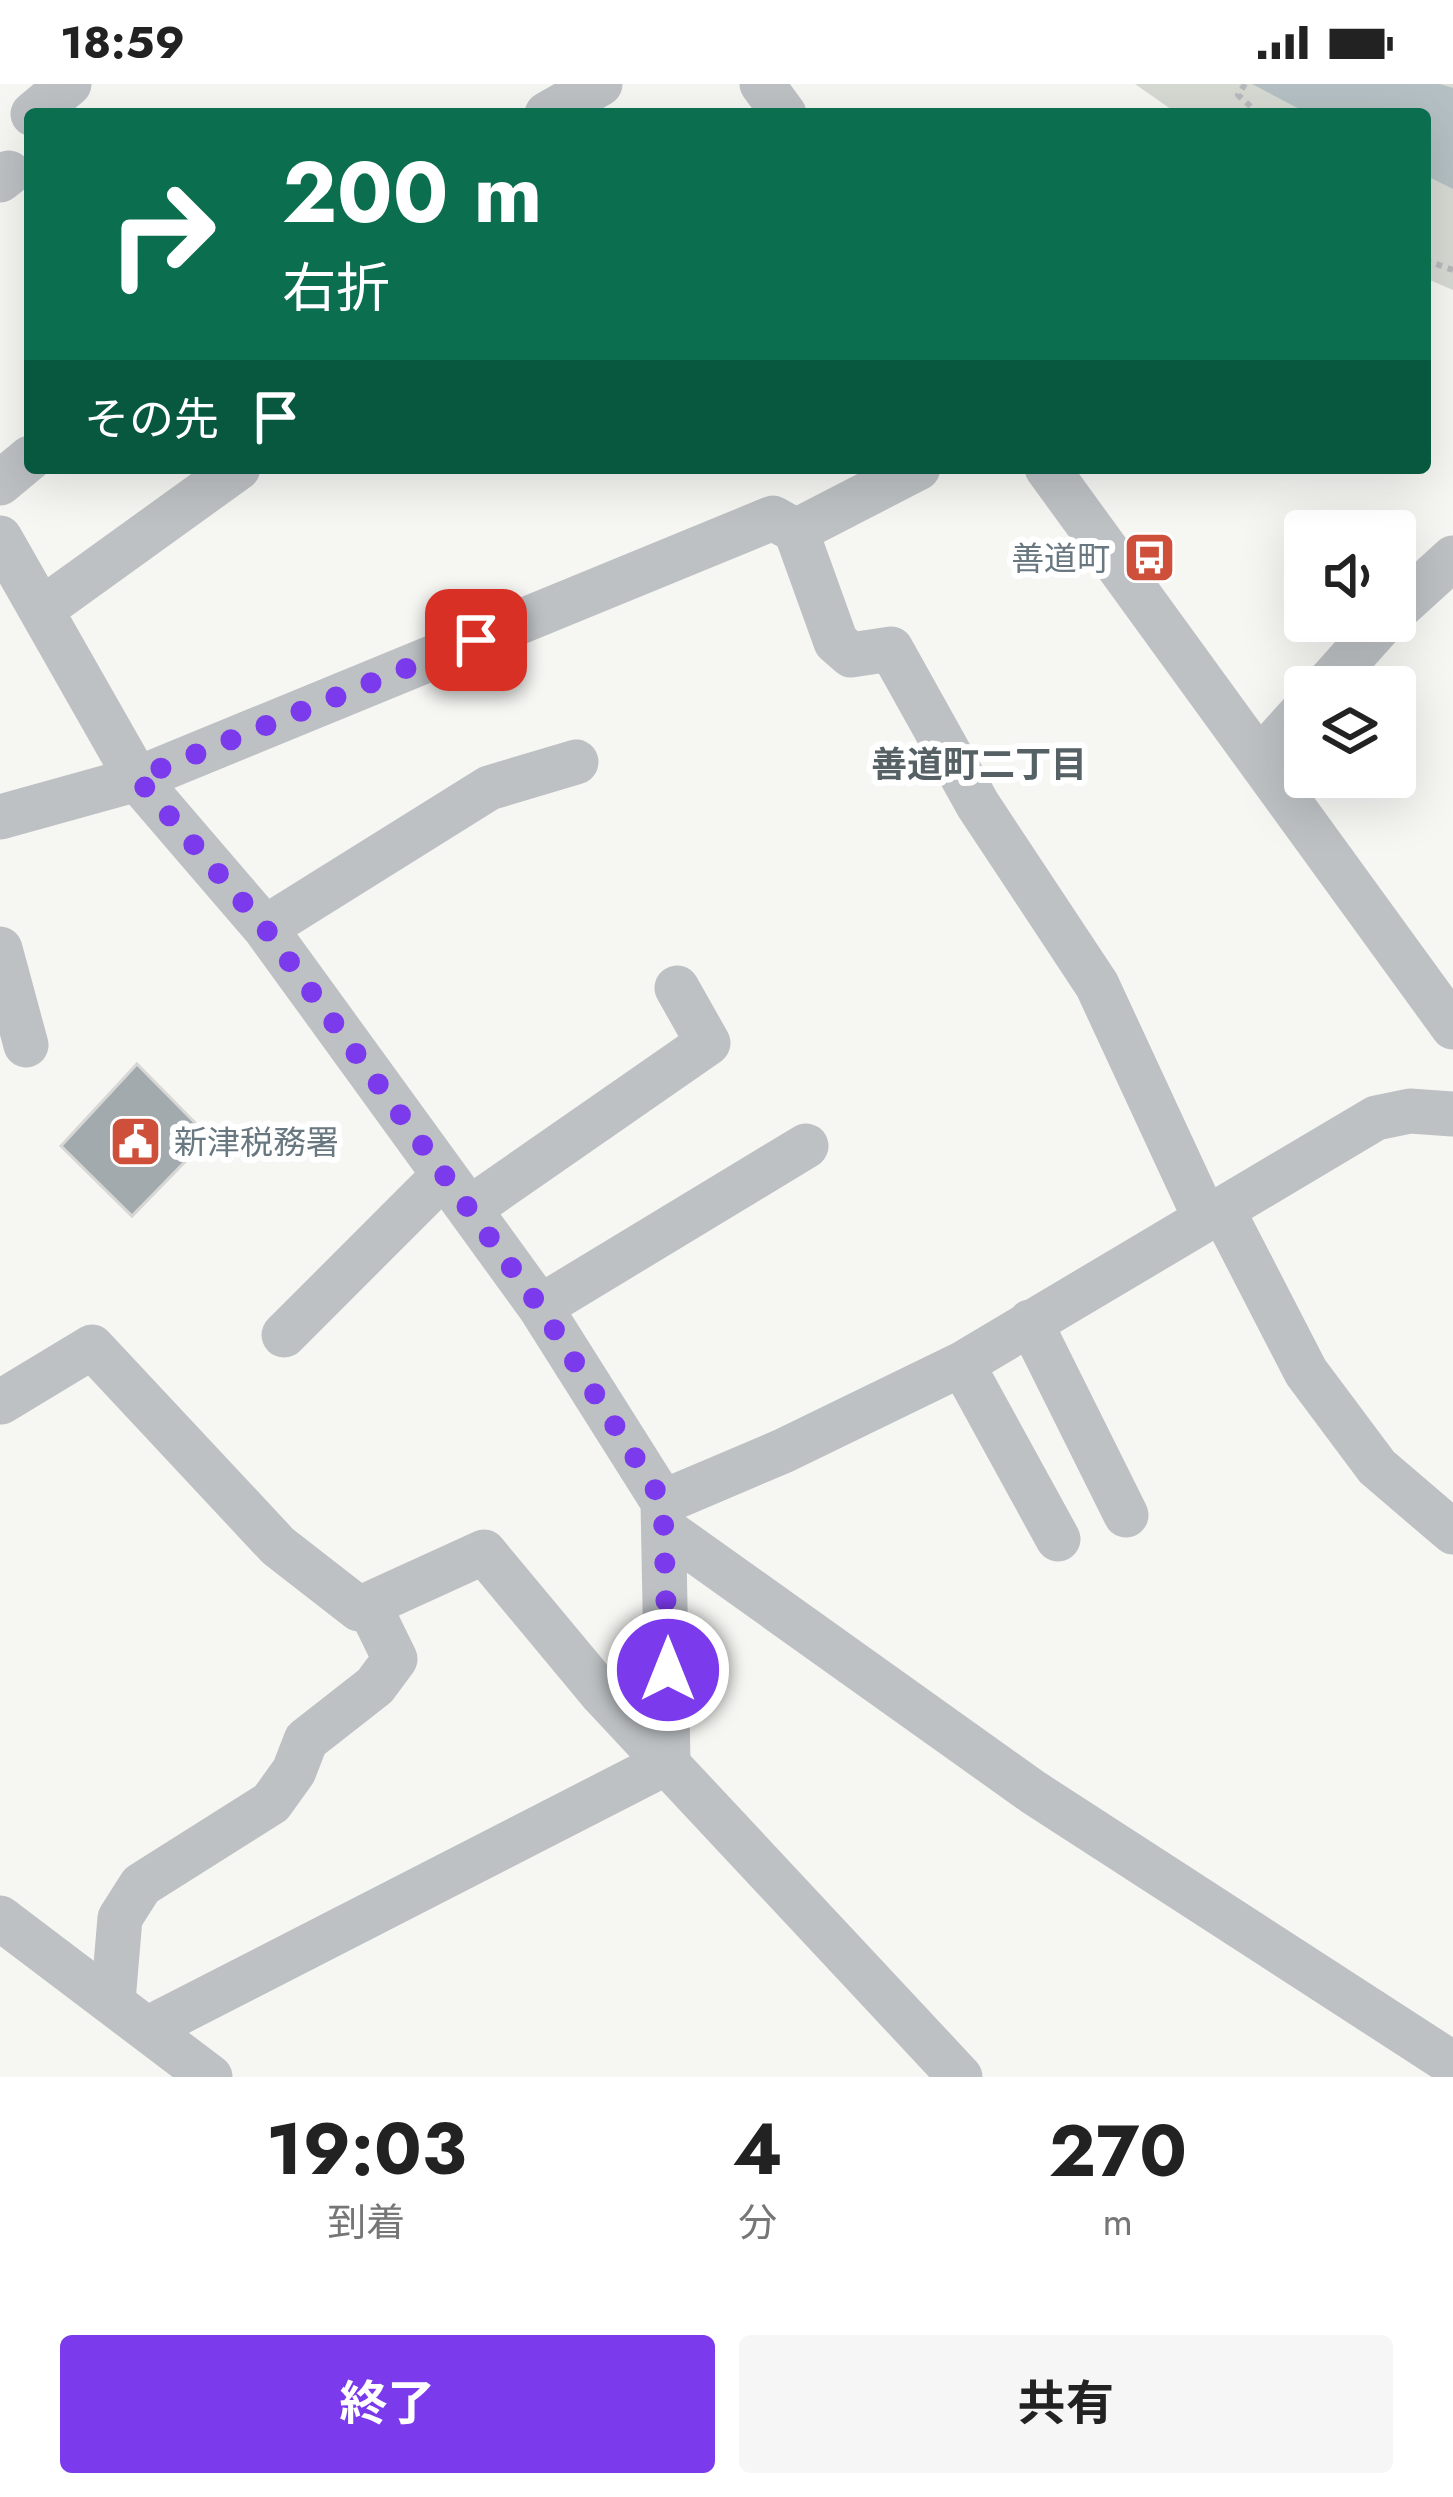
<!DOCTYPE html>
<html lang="ja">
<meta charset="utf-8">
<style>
:root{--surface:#fff;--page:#f6f6f6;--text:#222;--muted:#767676;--accent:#7c3aed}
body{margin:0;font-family:Jost,"Noto Sans JP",sans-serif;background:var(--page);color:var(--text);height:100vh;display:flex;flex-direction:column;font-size:45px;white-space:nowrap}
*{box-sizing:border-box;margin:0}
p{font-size:39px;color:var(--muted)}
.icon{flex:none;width:66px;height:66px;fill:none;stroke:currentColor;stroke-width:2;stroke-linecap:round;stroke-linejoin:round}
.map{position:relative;height:1993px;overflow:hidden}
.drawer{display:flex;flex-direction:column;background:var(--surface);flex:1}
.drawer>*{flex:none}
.guide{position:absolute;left:24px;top:24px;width:1407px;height:366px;border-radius:12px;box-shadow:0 12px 48px #0002;background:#0b6e4f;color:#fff;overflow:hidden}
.controls{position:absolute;left:1284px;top:426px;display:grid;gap:24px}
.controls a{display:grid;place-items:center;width:132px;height:132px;border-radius:12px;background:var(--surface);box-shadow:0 12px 48px #0002;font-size:60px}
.pin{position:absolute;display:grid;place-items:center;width:102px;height:102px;color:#fff;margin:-51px;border-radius:24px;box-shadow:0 6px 18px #0006}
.me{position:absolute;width:132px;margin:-66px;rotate:0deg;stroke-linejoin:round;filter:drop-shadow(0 0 9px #0008)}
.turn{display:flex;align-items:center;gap:42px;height:252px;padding:0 60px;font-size:54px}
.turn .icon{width:156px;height:156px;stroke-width:2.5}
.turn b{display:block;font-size:84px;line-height:102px}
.then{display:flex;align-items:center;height:114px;padding:0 60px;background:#0003;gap:24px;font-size:45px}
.eta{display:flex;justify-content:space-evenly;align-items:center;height:204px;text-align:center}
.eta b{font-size:72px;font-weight:700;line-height:84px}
.cta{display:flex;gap:24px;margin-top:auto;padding:24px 60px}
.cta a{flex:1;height:138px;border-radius:12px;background:var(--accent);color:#fff;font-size:48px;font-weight:700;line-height:138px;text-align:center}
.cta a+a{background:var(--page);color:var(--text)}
.status{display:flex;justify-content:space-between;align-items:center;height:84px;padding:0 60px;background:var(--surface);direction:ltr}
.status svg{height:33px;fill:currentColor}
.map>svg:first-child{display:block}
.green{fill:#d6dad3}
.water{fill:#b4c0c3}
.building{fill:#a2aaae;stroke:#d7d7d6;stroke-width:3}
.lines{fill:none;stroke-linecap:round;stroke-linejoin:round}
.path{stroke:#b7babc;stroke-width:6;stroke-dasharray:6 6;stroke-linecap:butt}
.minor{stroke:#bdc1c4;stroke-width:45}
.route{stroke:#7c3aed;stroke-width:21;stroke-dasharray:0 37.8}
.labels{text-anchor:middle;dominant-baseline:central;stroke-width:12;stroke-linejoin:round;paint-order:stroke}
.poi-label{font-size:33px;fill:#697880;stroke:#fff;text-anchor:end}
.neighbourhood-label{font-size:36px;font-weight:bold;fill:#566166;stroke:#fff}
</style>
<div class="status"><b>18:59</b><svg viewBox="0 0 49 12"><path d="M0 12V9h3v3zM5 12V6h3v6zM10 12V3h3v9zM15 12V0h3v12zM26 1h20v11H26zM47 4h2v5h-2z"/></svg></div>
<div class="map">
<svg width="1453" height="1993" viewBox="0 0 1453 1993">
<rect width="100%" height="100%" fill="#f6f6f3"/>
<path class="green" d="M1135,0H1453V206L1425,194V30H1178Z"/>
<path class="water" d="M1252,0H1440L1453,4V105L1425,91V30H1309Z"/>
<path class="building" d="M137,980L209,1053L132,1132L61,1062Z"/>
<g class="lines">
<path class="path" d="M1245,0L1238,11L1259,30
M1425,176L1453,186"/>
<path class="minor" d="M762,0L784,30
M33,30L69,0
M547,30L600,0
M0,96L9,89
M1047,384L1453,943
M0,399L30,374
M796,447L836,558L851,571L891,565L978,721L1097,901L1205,1134
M0,454L137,695L265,844L540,1223L663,1418L668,1678
M41,526L238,384
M1395,527L1453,474
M1325,603L1384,537
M1261,674L1305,625
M0,733L137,695L773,434L796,447L918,384
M265,844L489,704L576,678
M0,865L26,961
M469,1125L708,959L677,904
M1223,1127L1306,1288L1377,1383L1453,1448
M540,1223L806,1062
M1030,1238L1126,1431
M284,1251L442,1093
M962,1280L1058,1455
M1,1318L92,1263L278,1462L359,1525L484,1468L603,1611L960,1993
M663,1418L783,1367L962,1280L1376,1034L1410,1027L1453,1030
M667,1447L1033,1708L1453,1980
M0,1834L210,1993
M113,1917L120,1834L141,1801L271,1719L294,1687L306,1656L375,1602L395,1575L370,1524
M149,1944L668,1678"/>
</g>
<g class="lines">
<path class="route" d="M476,556L137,694L265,844L540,1223L663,1418L668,1586"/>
</g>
<defs>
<symbol id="bus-square" viewBox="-11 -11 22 22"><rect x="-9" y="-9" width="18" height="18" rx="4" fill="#ce503b" stroke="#fff"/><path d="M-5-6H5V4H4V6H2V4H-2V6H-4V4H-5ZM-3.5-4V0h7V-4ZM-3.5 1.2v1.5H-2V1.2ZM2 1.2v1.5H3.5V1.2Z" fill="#fff"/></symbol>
<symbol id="civic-square" viewBox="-11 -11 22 22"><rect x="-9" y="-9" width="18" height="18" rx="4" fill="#ce503b" stroke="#fff"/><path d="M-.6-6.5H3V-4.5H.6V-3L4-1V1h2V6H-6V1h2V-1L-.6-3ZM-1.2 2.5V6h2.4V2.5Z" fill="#fff"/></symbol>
</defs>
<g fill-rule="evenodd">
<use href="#bus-square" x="1120" y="444" width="59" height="59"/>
<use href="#civic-square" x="106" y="1028" width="59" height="59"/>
</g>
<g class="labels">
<g class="poi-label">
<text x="1110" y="474">善道町</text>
<text x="174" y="1058" text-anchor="start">新津税務署</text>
</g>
<g class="neighbourhood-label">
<text x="979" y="680">善道町二丁目</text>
</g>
</g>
</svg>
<div class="controls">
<a><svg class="icon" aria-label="sound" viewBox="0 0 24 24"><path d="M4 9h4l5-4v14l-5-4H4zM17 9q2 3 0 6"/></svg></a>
<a><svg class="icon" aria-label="layers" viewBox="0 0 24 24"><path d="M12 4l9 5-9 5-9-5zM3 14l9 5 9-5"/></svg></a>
</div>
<div class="pin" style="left:476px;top:556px;background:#d93025"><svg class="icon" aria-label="arrive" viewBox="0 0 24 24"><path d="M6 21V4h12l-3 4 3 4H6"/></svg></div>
<svg class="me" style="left:668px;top:1586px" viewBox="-20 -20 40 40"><circle r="17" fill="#7c3aed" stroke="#fff" stroke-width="3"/><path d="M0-11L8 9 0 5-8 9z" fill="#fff"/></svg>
<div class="guide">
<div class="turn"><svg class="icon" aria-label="right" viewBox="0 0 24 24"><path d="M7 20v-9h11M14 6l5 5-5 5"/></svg><div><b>200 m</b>右折</div></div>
<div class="then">その先<svg class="icon" aria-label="arrive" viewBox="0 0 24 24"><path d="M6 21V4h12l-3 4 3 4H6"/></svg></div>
</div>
</div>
<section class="drawer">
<div class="eta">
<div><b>19:03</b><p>到着</p></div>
<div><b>4</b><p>分</p></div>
<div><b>270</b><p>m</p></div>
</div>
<div class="cta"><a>終了</a><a>共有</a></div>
</section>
